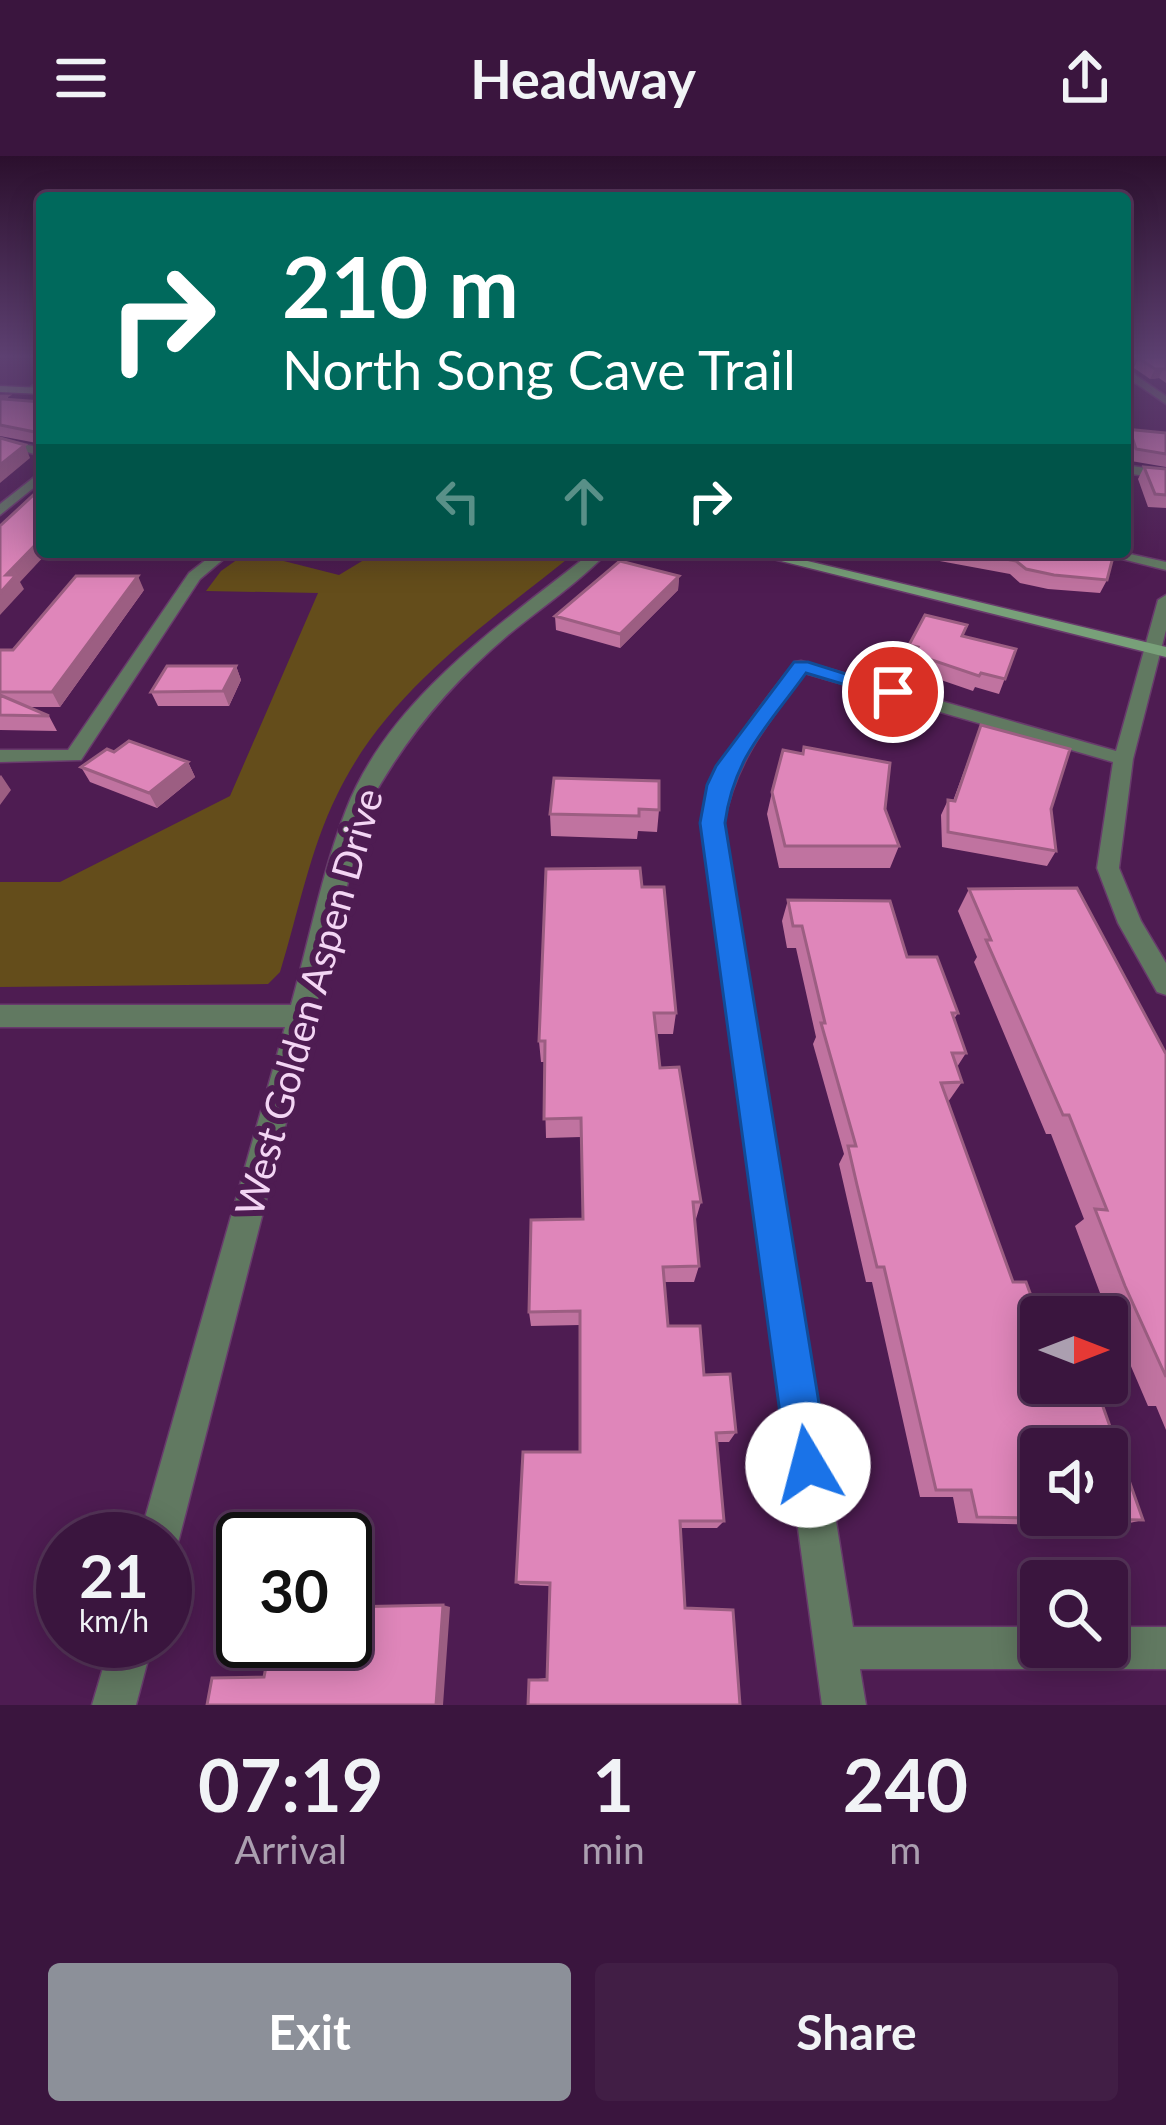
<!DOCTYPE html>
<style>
:root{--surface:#3a153e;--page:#411e45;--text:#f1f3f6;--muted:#ab9fb0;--line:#543458;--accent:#8c9099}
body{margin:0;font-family:Lato,sans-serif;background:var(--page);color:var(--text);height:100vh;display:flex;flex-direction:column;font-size:45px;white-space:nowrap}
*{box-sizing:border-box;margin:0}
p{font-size:39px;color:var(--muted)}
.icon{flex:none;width:66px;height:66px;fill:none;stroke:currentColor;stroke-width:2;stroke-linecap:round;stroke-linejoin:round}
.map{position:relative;height:1549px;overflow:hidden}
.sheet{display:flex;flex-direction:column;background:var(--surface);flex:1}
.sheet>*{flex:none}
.banner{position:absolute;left:36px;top:36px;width:1095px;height:366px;border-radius:12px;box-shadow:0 6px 30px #0003,0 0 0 3px var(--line);background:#00695c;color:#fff;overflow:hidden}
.needle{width:78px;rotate:90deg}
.fabs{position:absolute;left:1020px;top:1140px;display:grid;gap:24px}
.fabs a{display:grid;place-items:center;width:108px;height:108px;border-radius:12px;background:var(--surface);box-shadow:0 6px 30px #0003,0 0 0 3px var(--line);font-size:60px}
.speed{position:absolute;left:36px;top:1356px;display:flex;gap:24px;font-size:60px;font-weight:700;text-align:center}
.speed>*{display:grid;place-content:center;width:156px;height:156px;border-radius:50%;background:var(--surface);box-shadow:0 6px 30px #0003,0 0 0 3px var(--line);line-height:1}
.speed small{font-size:30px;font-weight:400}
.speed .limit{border:6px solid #111;border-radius:18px;background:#fff;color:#111}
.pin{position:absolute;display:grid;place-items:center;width:102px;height:102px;color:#fff;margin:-51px;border:6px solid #fff;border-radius:50%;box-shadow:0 3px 12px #0007}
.me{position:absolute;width:132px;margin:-66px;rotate:352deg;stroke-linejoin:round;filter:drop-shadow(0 0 9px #0008)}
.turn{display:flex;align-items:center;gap:42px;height:252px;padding:0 48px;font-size:54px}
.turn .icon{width:156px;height:156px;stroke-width:2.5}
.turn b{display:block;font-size:84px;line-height:102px}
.lanes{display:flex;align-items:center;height:114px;padding:0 48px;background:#0003;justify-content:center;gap:60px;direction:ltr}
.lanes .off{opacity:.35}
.eta{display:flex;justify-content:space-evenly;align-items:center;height:204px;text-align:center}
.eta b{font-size:72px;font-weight:700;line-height:84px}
.cta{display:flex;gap:24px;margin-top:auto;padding:24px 48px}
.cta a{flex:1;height:138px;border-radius:12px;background:var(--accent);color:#fff;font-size:48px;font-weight:700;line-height:138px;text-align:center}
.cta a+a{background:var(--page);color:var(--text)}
header{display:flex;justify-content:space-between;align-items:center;height:156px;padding:0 48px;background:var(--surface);font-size:54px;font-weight:700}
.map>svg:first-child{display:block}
.green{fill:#644d1b}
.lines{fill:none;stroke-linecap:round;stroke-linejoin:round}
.street-casing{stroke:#683a6c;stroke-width:3}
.secondary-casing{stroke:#683a6c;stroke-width:3}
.street{fill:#617961;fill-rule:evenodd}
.secondary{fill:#78a079;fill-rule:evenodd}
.wall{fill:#c073a0}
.shaded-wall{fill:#9c5e82}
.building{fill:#df86ba;stroke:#9c5e82;stroke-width:3;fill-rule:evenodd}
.route{fill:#1a73e8;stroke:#114b97;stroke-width:3}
.labels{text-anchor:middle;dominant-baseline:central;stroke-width:12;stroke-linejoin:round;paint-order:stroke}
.street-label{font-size:39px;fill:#f3d5f4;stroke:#4e1c52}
</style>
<header><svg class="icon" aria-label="menu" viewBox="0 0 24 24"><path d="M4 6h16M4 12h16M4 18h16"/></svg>Headway<svg class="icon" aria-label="share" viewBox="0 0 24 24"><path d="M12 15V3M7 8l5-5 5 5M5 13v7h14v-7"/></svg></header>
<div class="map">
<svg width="1166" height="1549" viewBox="0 0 1166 1549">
<rect width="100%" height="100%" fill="#4e1c52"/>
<path class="green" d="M248,396L339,419L377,396H576C487,468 388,533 337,639C310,693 298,758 280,816L268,828L0,831V726H60L230,640L318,437L206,435L221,415Z"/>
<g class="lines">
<defs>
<path id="street" d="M1125,212L1166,240V248L1125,220Z
M42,224V231L34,236L25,234Z
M0,283L42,292V300L0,289Z
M1125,309L1166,315V323L1125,317Z
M42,315V325L0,359V348Z
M216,396H232L200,423L81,604L0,606V594H68L189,417Z
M592,396H608C578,427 541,452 508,479C449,529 403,584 367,652L179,1383L173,1397L165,1400V1383H139L285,871H0V849H291C309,785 322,716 346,654C389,542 503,467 592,396Z
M1094,396H1121L1166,406V414Z
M1166,439V474L1133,603L1119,712L1141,765L1166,807V839L1157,836L1118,767L1097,712L1113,606L805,517C769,565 735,606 724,667L853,1471H1041V1491H1107V1471H1166V1513H860L866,1549H822L702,667C717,602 755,557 795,506L801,505L1116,595L1158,444Z
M111,1485H153L136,1549H92Z"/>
<path id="secondary" d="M0,230L42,232V238L0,236Z
M745,396H770L1166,491V501Z"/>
</defs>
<use href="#street" class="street-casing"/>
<use href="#secondary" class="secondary-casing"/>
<use href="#street" class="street"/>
<use href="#secondary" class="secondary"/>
</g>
<path class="wall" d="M1166,201V227L1159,222L1150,223L1134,212L1138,202Z
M0,240H7L9,243L42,246V288L0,280Z
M1125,273L1166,277V311L1131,305Z
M1144,311L1166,313V352L1148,351L1138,323Z
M891,396H1097L1107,424L1100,437L1048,433L1020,427L1010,418Z
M679,420L678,434L620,492L556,474L555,460Z
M144,434L60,551H28L49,560L57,575L0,574V494H13Z
M962,480L1016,493L999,538L975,531L973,535L909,513L911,506L904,504L909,489Z
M236,510L241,524L229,550H158L151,536Z
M981,569L1051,653L1056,695L1047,710L942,691L941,659L948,644L953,645Z
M114,596L188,606L195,621L157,652L90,626L81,611Z
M554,622L659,654L657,676L638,675L637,683L551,680L550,658Z
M772,636L885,653L899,690L890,712H779L767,658Z
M642,731L676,857L673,878H656L660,912L701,1046L696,1063H694L699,1110L694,1126H664L668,1170L704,1219L736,1276L729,1286H717L724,1365L717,1372H680L685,1452L740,1549L529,1524L547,1522L550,1430L520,1429L516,1426L580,1296V1169L531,1170L529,1156L583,1063L581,981L546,982L544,906H541L539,885Z
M969,733L1166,898V1274L1156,1250H1148L1103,1145L1075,1070L1084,1063L1051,978H1046L974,806L977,801L958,755Z
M788,744L907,801L958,857L954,863L966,897L957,911L962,926L948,946L1041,1227L1087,1245L1143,1364L1116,1370L958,1367L953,1341H920L872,1126H866L839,1008L844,998L813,888L816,881L796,792H787L782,765Z"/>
<path class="shaded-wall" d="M1164,211L1159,222L1150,223L1155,213Z
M25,289L30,302L0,327V309Z
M42,382V396H48L20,426L24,433L0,459V437L6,419Z
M138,420L144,434L60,551L52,536Z
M679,420L678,434L620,492V478Z
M236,510L241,524L229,550L223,535Z
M188,606L195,621L157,652L149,637Z
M1,619L11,634L0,649V620Z
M443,1449L450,1451L443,1549H436Z"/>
<path class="building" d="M1166,201V213H1155L1138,202Z
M0,240H7L2,243L42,246V275L40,277L0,269Z
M1125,273L1166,277V298L1136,293L1133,284L1125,308Z
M0,282L25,289L0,309Z
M1144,311L1166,313V339L1155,338Z
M42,331V382L6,419H16L0,437V370Z
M968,396H1097L1113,401L1107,424L1054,419L1026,413L1016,405Z
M620,405L679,420L620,478L555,460Z
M76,420H138L52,536H0V494H13Z
M925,459L967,469L962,480L1016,493L1005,523L981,517L979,520L914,498L918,491L909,489Z
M167,510H236L223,535L151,536Z
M0,539L49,560L0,559Z
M981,569L1070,593L1051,653L1056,695L948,676V644L955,645Z
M129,585L188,606L149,637L81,611L107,593L114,596Z
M804,591L890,607L885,653L899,690H785L772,636L783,594L803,598Z
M554,622L659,625V654L639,653V660L550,658Z
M640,712L642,731H664L676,857H654L660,912L679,911L701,1046H693L699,1110L663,1111L668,1170H700L704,1219L730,1218L736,1276L716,1277L724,1365H680L685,1452L733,1454L740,1549H528L529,1524H547L550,1427L516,1426L523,1296H580V1155L529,1156L531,1064L583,1063L581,962L544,963L545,885H539L546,713Z
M1077,732L1166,898V1221L1125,1130L1095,1053L1107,1054L1069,959H1063L986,784H991L969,733Z
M788,744L890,745L907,801H937L958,857H952L966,897H952L962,926L941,927L1013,1126H1026L1041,1167V1227H1081L1087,1245H1101L1143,1364L977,1361L971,1334H936L884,1111H877L857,1029L848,990H856L821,867H825L802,770H793ZM1041,1293H1107V1359H1041Z
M443,1449L436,1549H207L212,1522L264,1521L271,1485H345V1451Z"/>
<linearGradient id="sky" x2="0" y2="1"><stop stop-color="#2b0f2d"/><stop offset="0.48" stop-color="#5d4071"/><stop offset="1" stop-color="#5d4071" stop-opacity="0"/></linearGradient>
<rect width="1166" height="418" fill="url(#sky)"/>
<path class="route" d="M794,506H808L903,536L893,543L806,517C768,570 734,600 725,667L829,1309L823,1324L808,1330L793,1324L787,1309L700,667L707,629L716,610Z"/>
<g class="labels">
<g class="street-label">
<text transform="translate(308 846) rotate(-74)">West Golden Aspen Drive</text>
</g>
</g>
</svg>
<div class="fabs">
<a><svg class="needle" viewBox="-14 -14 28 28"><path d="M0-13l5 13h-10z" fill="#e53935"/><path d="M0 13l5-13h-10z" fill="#ab9fb0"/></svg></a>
<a><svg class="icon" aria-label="sound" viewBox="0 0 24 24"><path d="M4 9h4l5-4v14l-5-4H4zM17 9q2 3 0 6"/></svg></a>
<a><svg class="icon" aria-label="search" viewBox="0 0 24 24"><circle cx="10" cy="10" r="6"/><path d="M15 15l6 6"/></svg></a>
</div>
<div class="speed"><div>21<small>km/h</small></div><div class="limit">30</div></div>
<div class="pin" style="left:893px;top:536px;background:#d93025"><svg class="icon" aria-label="arrive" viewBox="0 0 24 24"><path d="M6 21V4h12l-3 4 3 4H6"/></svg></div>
<svg class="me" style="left:808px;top:1309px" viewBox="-20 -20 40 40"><circle r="19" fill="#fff"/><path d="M0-13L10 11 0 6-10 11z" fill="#1a73e8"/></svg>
<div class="banner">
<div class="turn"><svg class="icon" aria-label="right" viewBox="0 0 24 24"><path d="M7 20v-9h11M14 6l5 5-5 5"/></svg><div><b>210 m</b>North Song Cave Trail</div></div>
<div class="lanes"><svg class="icon off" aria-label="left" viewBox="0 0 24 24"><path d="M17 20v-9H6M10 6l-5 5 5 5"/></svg><svg class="icon off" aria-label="ahead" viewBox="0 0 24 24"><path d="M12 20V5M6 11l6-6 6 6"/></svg><svg class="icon" aria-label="right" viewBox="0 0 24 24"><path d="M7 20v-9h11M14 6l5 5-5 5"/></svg></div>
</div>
</div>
<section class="sheet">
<div class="eta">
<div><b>07:19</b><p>Arrival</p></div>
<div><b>1</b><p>min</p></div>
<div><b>240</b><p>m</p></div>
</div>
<div class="cta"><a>Exit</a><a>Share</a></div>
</section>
